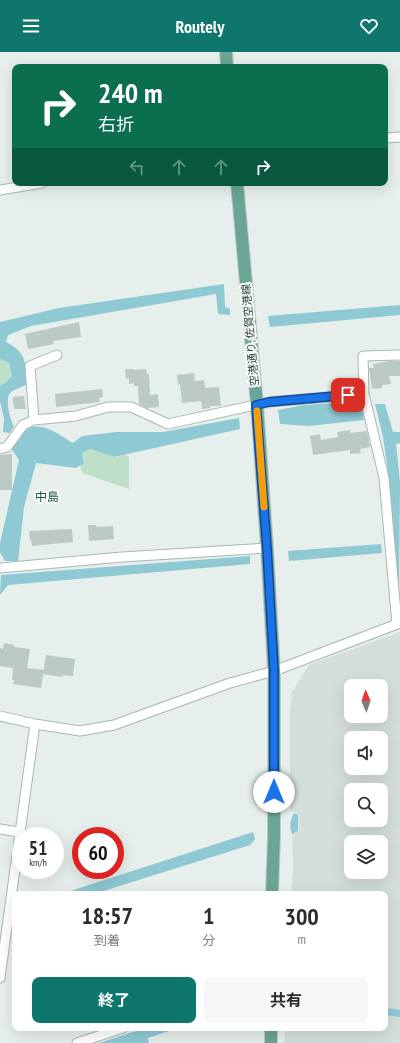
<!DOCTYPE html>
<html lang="ja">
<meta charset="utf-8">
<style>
:root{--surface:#fff;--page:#f7f7f7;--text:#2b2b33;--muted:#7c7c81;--accent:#0f766e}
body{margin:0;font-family:"PT Sans Narrow","Noto Sans JP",sans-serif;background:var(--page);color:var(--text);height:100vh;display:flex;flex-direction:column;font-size:15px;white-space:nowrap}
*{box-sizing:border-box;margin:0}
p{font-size:13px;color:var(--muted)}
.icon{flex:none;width:22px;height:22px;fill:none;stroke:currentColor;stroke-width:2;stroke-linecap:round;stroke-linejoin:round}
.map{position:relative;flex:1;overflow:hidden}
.side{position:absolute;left:12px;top:839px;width:376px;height:140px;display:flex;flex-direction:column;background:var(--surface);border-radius:8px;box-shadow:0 4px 16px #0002}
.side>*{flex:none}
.banner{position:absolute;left:12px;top:12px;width:376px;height:122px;border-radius:8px;box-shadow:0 4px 16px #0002;background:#0b6e4f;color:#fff;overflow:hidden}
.needle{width:26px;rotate:358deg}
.buttons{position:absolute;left:344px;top:627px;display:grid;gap:8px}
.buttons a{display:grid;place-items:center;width:44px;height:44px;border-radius:8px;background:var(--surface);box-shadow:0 4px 16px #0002;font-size:20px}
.speed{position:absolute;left:12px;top:775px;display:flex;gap:8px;font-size:20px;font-weight:700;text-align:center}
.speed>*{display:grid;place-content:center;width:52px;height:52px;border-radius:50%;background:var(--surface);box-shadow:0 4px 16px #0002;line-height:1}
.speed small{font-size:10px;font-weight:400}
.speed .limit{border:6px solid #d22;background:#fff;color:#111}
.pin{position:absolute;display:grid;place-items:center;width:34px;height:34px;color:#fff;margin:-17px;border-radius:8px;box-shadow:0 2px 6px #0006}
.me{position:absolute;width:44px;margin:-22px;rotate:0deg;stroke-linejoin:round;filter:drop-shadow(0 0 3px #0008)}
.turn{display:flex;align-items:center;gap:14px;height:84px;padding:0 20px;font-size:18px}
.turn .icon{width:52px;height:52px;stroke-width:2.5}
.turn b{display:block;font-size:28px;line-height:34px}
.lanes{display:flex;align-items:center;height:38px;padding:0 20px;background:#0003;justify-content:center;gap:20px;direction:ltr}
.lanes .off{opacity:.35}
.eta{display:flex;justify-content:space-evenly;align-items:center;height:68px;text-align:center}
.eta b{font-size:24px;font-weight:700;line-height:28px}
.cta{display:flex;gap:8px;margin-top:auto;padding:8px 20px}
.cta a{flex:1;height:46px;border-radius:8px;background:var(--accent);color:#fff;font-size:16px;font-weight:700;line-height:46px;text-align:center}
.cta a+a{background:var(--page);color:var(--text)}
header{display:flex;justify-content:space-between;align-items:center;height:52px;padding:0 20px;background:var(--accent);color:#fff;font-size:18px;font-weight:700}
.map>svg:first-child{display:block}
.built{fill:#d4dfda;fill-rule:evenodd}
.green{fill:#bfe0c8}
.water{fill:#8ec9d4}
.building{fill:#bbcac4}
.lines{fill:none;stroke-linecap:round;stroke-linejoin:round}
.street-casing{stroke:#a8b8b2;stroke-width:11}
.primary-casing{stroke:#c2cac8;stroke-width:14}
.street{stroke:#fff;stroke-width:9}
.primary{stroke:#6aa596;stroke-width:12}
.route-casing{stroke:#114b97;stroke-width:10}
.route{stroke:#1a73e8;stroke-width:7}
.slow{stroke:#f59e0b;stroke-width:7}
.labels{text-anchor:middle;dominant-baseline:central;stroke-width:4;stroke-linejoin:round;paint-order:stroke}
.street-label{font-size:11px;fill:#24423a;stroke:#f7fbf9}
.neighbourhood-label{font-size:12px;fill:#1f5548;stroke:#f7fbf9}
</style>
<header><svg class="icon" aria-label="menu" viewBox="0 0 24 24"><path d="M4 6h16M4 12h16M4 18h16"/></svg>Routely<svg class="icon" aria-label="heart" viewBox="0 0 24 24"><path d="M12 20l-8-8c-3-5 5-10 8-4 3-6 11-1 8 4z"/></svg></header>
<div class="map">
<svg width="400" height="991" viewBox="0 0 400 991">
<rect width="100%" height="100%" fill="#e6efeb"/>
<path class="built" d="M400,580V991H284L285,976H385V842H291L293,818L292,783L299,778L298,762L290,758V659L292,640L309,613ZM351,634H381V664H351ZM351,686H381V716H351ZM351,738H381V768H351ZM351,790H381V820H351Z"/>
<path class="green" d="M0,307L9,311L12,324L4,332L0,333Z
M90,397L114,405L126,403L129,405V437L82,421L80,413L84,411L82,401Z"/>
<path class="water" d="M224,232L225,255L230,257V263L218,262L216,242L31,274L8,283L6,290C28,302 25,310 26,333C21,335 15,337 11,340C4,346 10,367 14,374L10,381L3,380L4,367L0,349V333L4,332L12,324L9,311L0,307V270L59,256Z
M400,253V263L270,275L268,264Z
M351,350L362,355L364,368L309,374L280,372L278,358L304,353Z
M375,352H385L393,380H400V391L396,392L400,430L399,554L389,426L383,385Z
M239,366L240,377L114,405L90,397L82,401L84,411L76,416L36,411L24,455L18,509H5L0,500V491L19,408L11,396C16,391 20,384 25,379C39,366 61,384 73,391L82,384L116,380H163Z
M381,492L382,501L289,509L288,499Z
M250,504V512L8,533L0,543L1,523Z
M294,761L298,763V779L292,782C289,775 290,768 294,761Z
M253,780L255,787L250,793L94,842H61Z
M385,956L400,958V965L385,963Z
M145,976H178L148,986L149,991H99Z"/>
<path class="building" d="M79,270L81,285L53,289L54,292L28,297L25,282Z
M390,309H400V324H389L391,332L382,333V336L372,337L369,316H374L373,312Z
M125,317H133V318L146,317L147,322H149L150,343L158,342L159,355L147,356L139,352L138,334H134V331L129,332V326L126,327Z
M194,321L195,329L204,328L205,336L219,335L221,354H210V356L202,357L201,349L182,351L180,332L178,333L177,323Z
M102,337L103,345L99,346L100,350L56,355L55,342Z
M24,344L26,357H14L13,345Z
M350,378V381L367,379L370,395L360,397L361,401L350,402V398L313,403L310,384L320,382L321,388L338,385L337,380Z
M12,402V438H0V403Z
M88,473H96L97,475L113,474L114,487L89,489Z
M72,477L73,490L32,494L31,488H30L29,479Z
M4,591L14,593V595L30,597L27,616L44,618L41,636L13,632L14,628H12L13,616L0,614V596L3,597Z
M46,603L75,607L73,624L63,623L62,625L43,622Z"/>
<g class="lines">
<defs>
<path id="street" d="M385,86L400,85
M0,138L42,131
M364,342L363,304L400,303
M34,368L30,314L57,303
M0,397L7,395L23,373L34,368L76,364L108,355H131L168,372L269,350L364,342L384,426L397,572
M0,516L122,505L267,496
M0,664L35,672L80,679L114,673L230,631L274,619L400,571
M0,777L19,780
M0,926L35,672
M77,991L123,976"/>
<path id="primary" d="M226,0L227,15
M237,131L257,353L267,496L274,619V784L272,842
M271,991V976"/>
</defs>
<use href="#street" class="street-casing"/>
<use href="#primary" class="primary-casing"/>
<use href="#street" class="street"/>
<use href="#primary" class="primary"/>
</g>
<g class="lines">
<defs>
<path id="route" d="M274,740V619L267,496L256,353L269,350L348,343"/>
</defs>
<use href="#route" class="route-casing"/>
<use href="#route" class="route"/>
<path class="slow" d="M257,359L264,455"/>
</g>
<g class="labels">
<g class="street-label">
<text transform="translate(250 283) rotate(-95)">空港通り, 佐賀空港線</text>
</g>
<g class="neighbourhood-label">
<text x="47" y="444">中島</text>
</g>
</g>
</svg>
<div class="buttons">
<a><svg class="needle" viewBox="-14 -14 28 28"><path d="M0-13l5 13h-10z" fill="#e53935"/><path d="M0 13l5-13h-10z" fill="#7c7c81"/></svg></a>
<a><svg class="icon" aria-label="sound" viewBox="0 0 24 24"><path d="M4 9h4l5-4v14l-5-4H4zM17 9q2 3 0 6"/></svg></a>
<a><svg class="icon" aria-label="search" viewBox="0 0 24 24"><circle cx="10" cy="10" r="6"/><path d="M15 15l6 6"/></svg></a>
<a><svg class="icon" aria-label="layers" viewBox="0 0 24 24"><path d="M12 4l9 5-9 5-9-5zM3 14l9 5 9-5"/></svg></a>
</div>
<div class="speed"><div>51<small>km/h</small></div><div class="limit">60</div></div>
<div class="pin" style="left:348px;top:343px;background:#d93025"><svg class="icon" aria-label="arrive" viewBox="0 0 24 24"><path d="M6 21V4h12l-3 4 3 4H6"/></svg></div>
<svg class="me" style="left:274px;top:740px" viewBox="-20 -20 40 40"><circle r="19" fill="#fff"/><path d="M0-13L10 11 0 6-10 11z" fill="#1a73e8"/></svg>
<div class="banner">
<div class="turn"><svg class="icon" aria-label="right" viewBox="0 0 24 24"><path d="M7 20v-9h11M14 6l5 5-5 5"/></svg><div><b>240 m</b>右折</div></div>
<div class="lanes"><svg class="icon off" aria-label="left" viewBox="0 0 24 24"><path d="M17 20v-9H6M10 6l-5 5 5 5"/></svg><svg class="icon off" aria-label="ahead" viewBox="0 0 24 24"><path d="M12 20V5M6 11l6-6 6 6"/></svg><svg class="icon off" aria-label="ahead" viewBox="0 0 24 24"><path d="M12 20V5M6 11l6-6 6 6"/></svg><svg class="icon" aria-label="right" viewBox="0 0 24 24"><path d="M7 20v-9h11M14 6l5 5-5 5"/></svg></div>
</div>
<section class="side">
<div class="eta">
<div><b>18:57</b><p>到着</p></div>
<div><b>1</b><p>分</p></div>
<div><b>300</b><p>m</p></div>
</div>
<div class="cta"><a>終了</a><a>共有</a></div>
</section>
</div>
